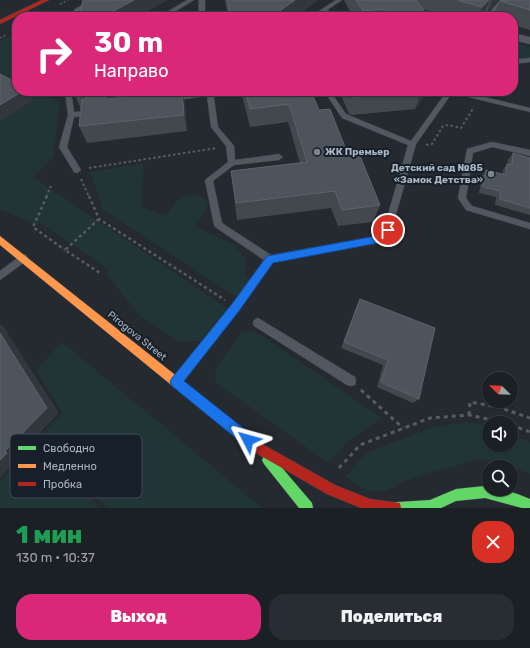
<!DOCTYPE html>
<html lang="ru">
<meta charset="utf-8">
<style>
:root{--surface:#1b2024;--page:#282d31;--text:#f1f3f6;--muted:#a0a3a6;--line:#393e41;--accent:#db2777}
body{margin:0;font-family:Rubik,sans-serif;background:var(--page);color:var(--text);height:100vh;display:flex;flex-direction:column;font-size:15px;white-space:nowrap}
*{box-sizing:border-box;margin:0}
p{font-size:13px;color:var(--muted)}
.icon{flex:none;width:22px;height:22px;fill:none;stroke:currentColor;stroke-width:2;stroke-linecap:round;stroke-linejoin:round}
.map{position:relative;height:508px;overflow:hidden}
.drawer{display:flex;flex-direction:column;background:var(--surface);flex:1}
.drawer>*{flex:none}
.top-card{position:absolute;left:12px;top:12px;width:506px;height:84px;border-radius:16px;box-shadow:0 1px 3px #0004,0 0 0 1px var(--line);background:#db2777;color:#fff;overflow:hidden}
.needle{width:26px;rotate:293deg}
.controls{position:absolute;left:482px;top:372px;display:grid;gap:8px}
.controls a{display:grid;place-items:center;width:36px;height:36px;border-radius:50%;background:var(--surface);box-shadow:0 1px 3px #0004,0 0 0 1px var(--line);font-size:20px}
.pin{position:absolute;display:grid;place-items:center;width:34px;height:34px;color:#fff;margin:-17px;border:2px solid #fff;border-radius:50%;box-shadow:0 1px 4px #0007}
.me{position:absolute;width:44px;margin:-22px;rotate:309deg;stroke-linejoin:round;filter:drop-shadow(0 0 3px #0008)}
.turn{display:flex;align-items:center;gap:14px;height:84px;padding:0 16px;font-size:18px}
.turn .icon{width:52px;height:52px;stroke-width:2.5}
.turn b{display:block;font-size:28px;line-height:34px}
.round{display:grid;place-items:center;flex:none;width:42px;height:42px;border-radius:16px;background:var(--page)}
.head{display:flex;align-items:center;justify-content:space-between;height:68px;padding:0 16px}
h1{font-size:24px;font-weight:800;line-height:30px;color:#1e9e55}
.cta{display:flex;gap:8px;margin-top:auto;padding:8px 16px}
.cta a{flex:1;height:46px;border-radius:16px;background:var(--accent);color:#fff;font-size:16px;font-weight:800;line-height:46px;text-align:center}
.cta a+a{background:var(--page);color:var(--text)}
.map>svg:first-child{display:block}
.green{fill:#213436}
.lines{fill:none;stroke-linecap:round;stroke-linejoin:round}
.lane-casing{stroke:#404449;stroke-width:1}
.street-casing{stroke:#404449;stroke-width:1}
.fast-casing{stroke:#404449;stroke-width:1}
.slow-casing{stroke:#404449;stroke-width:1}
.jam-casing{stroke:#404449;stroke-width:1}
.path-far3{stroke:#565c62;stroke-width:1.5;stroke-dasharray:2 2;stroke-linecap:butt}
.path-far2{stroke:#565c62;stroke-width:2;stroke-dasharray:2.5 2.5;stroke-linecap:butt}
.path-far1{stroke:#565c62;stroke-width:2.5;stroke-dasharray:3 3;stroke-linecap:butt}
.path{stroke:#565c62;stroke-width:3;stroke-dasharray:4 4;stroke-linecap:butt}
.lane{fill:#52585f;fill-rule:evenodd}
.street{fill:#52585f;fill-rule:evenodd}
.fast{fill:#63d668;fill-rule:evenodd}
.slow{fill:#ff974d;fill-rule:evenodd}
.jam{fill:#b3261e;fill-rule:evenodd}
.wall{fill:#43484e}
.shaded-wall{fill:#32373d}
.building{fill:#4e545b;stroke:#5d636b}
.route{fill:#1a73e8;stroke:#114b97}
.poi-dot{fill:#7c8590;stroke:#17202a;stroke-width:1.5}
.labels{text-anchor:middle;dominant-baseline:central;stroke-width:4;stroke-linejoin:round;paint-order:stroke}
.poi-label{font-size:10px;font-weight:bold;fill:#abb6c4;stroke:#17202a;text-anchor:start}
.street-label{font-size:10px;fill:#abb6c4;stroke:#17202a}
.key{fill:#17202a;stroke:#434d58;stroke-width:1}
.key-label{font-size:11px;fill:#abb6c4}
</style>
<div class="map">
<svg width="530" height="508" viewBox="0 0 530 508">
<rect width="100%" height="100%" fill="#242a30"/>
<path class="green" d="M17,33V91H40L60,103L53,157L33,177L228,309L202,341L180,342L140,316L107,275L109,270L42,224L32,223L0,209V41Z
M513,42L530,47V59L513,60Z
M143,163L142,207L166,216C170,210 174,202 180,198C188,193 210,193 207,208C205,214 198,221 194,226L235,245L245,258V276L250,277L238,298L103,210L90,172Z
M255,331L382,418L352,438L328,463L215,382L216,368L242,332Z
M62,342L262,508H107L38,438L62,413L36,370Z
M0,408L100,508H0V480L22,456L0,432Z
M467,422L489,427V445H511V434L530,442V474L505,464L481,459L424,474L403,482L387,491H368L345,477L367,452L434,427Z"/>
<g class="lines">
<defs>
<path id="lane" d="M92,0H99L79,11L76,17H70L75,9Z
M187,0H194L166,17H159Z
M199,0H205V17H199Z
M336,0H342L327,10L341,17H334L324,12L317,17H310Z
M417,10L434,16L435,17H427L415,13V11Z
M530,58V62L513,64V60Z
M65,91H71L74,112L91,111L94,113L91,115L74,117L67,147L81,170L77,173L74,172L59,147L68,115Z
M126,91H132V101L135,102V104H127Z
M207,91H213L218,127L234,146L235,160L279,154L283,157L279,160L234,165L213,181L222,223L271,255L377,236L384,228L408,145L342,118L324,91H330L346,114L411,141L447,91H460L530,108V112L452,93L416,144L391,232L382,242L379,243L273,262L238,310L181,385L177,386L173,385L172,381L173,377L232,304L264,260L215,227L214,225L205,180L228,162L226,146L211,127L207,96L171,101L168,99L171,97L207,93Z
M492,142L530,150V156L492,147L473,153L466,198L472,206L530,223V229L466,210L458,198L467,149Z
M23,254L26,255L28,258L26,261L0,280V271Z
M258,318L355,377L356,381L355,385L351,386L347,385L254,326L253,323L254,320Z"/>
<path id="street" d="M500,0H510L497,17H486Z
M513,33L530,37V44L513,40Z"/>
<path id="fast" d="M268,454L272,456L312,503L313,508H299L264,464L262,460L264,456Z
M485,486L489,487V489C504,489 516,493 530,499V508H522L485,498L456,501L441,508H392L393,503L398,502L430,500L456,489Z"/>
<path id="slow" d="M0,236L227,416L229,420L227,424L223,426L219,424L0,245Z"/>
<path id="jam" d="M42,0H49L0,24V20Z
M223,414L264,445L335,485L370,499L400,503L401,508H361L327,494L256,453L219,424L217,420L219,416Z"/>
</defs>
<use href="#lane" class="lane-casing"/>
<use href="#street" class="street-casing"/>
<use href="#fast" class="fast-casing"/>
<use href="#slow" class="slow-casing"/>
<use href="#jam" class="jam-casing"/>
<path class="path-far3" d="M60,4L68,0
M221,17L230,16
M0,38L6,35"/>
<path class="path-far2" d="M426,145L432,144L443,126L449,125L461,128L474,107
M89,168L217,148
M81,179L89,197
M46,197L51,186"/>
<path class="path-far1" d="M47,196L33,227L65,250
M89,196L99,219L225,300
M99,219L65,250L100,273"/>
<path class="path" d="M361,390L403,428
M469,415L470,402L498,407L530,418
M511,425L530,432
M339,468L360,445L430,418L469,415L506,423"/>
<use href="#lane" class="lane"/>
<use href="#street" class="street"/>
<use href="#fast" class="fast"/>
<use href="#slow" class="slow"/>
<use href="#jam" class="jam"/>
</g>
<path class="wall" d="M225,0H318L295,17H228Z
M344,0H498L485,16H483L481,17H450L423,9L429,17H353Z
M530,0V30L513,25V17H493L500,1Z
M115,91L114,98L185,103L187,131L87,143L79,126L81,109L74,93Z
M241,91H311L319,110L380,205L373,222L338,226L331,208L237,220L231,171L300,163L288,122L250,127Z
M342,91H428L415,109L352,115L349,114L341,95Z
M513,153L530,158V215L495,205L496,197L479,193L482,176L486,170L502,174L503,170L507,164H508V160Z
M360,299L419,399L413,403L377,387L383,365L341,348L357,305Z"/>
<path class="shaded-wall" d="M134,0H168L137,17H108V14Z
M295,0H318L295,17H278V12Z
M489,0H490L483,16L481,17H478L482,7Z
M492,0H498L485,16Z
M23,91H29L34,100L0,121V105Z
M103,91H115L113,107L103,97Z
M182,91L185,103L187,131L184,115Z
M421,91H428L415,109Z
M0,324L3,326L59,413L19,454L21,456L0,478V460L5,451Z"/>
<path class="building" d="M83,0H134L108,14V17H79Z
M227,0H295L278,12L280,17H231Z
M356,0H416L429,17H390L385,9L363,11Z
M457,0H489L482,7Z
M507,0H530V10L500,1H506Z
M0,74L17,83V91H23L0,105Z
M74,91H103V97H106V99L145,95V91H182L184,115L79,126L82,100L88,97L83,93H74Z
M245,91H311L319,110L330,109L349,157L360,156L380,205L342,210L335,191L236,203L231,171L307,162L289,104L250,109Z
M351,91H422L356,97L353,96Z
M513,153L530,158V208L500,199V191L483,187L486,170L506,175L507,164L512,165Z
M360,299L435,328L419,399L381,382L388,360L344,342Z
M0,333L47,408L5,451L7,453L0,460Z"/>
<path class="route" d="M388,226L392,230L382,242L378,243L273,263L239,311L184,381L252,435L254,440L252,444L248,446L243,444L172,386L170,382L172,378L232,304L267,256L376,236Z"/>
<g class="poi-dot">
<circle cx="317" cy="152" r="4"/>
<circle cx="491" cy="174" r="4"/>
</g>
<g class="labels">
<g class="poi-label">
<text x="325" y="152">ЖК Премьер</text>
<text x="483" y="168" text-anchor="end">Детский сад №85<tspan x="483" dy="12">«Замок Детства»</tspan></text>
</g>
<g class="street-label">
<text transform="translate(137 336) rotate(39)">Pirogova Street</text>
</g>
</g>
<rect x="10" y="434" width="132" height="64" rx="6" class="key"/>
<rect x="18" y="446" width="18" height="4" fill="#63d668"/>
<rect x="18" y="464" width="18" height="4" fill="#ff974d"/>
<rect x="18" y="482" width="18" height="4" fill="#b3261e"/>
<g class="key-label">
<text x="43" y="452">Свободно</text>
<text x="43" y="470">Медленно</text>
<text x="43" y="488">Пробка</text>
</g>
</svg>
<div class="controls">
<a><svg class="needle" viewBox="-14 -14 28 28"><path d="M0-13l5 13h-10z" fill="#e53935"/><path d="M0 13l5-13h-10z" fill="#a0a3a6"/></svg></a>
<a><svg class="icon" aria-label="sound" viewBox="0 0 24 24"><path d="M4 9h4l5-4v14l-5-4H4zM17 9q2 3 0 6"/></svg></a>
<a><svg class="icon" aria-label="search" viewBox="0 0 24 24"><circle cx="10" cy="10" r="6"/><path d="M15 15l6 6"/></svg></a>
</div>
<div class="pin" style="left:388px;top:230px;background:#d93025"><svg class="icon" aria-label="arrive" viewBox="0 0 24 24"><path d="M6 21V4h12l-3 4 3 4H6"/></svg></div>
<svg class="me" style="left:248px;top:440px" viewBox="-20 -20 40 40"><path d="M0-17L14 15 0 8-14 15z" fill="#1a73e8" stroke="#fff" stroke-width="4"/></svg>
<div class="top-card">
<div class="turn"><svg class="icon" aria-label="right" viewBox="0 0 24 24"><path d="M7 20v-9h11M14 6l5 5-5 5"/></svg><div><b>30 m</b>Направо</div></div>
</div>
</div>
<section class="drawer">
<div class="head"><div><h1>1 мин</h1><p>130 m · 10:37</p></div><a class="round" style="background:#d93025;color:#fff"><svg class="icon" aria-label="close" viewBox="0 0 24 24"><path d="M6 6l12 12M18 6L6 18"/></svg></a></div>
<div class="cta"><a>Выход</a><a>Поделиться</a></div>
</section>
